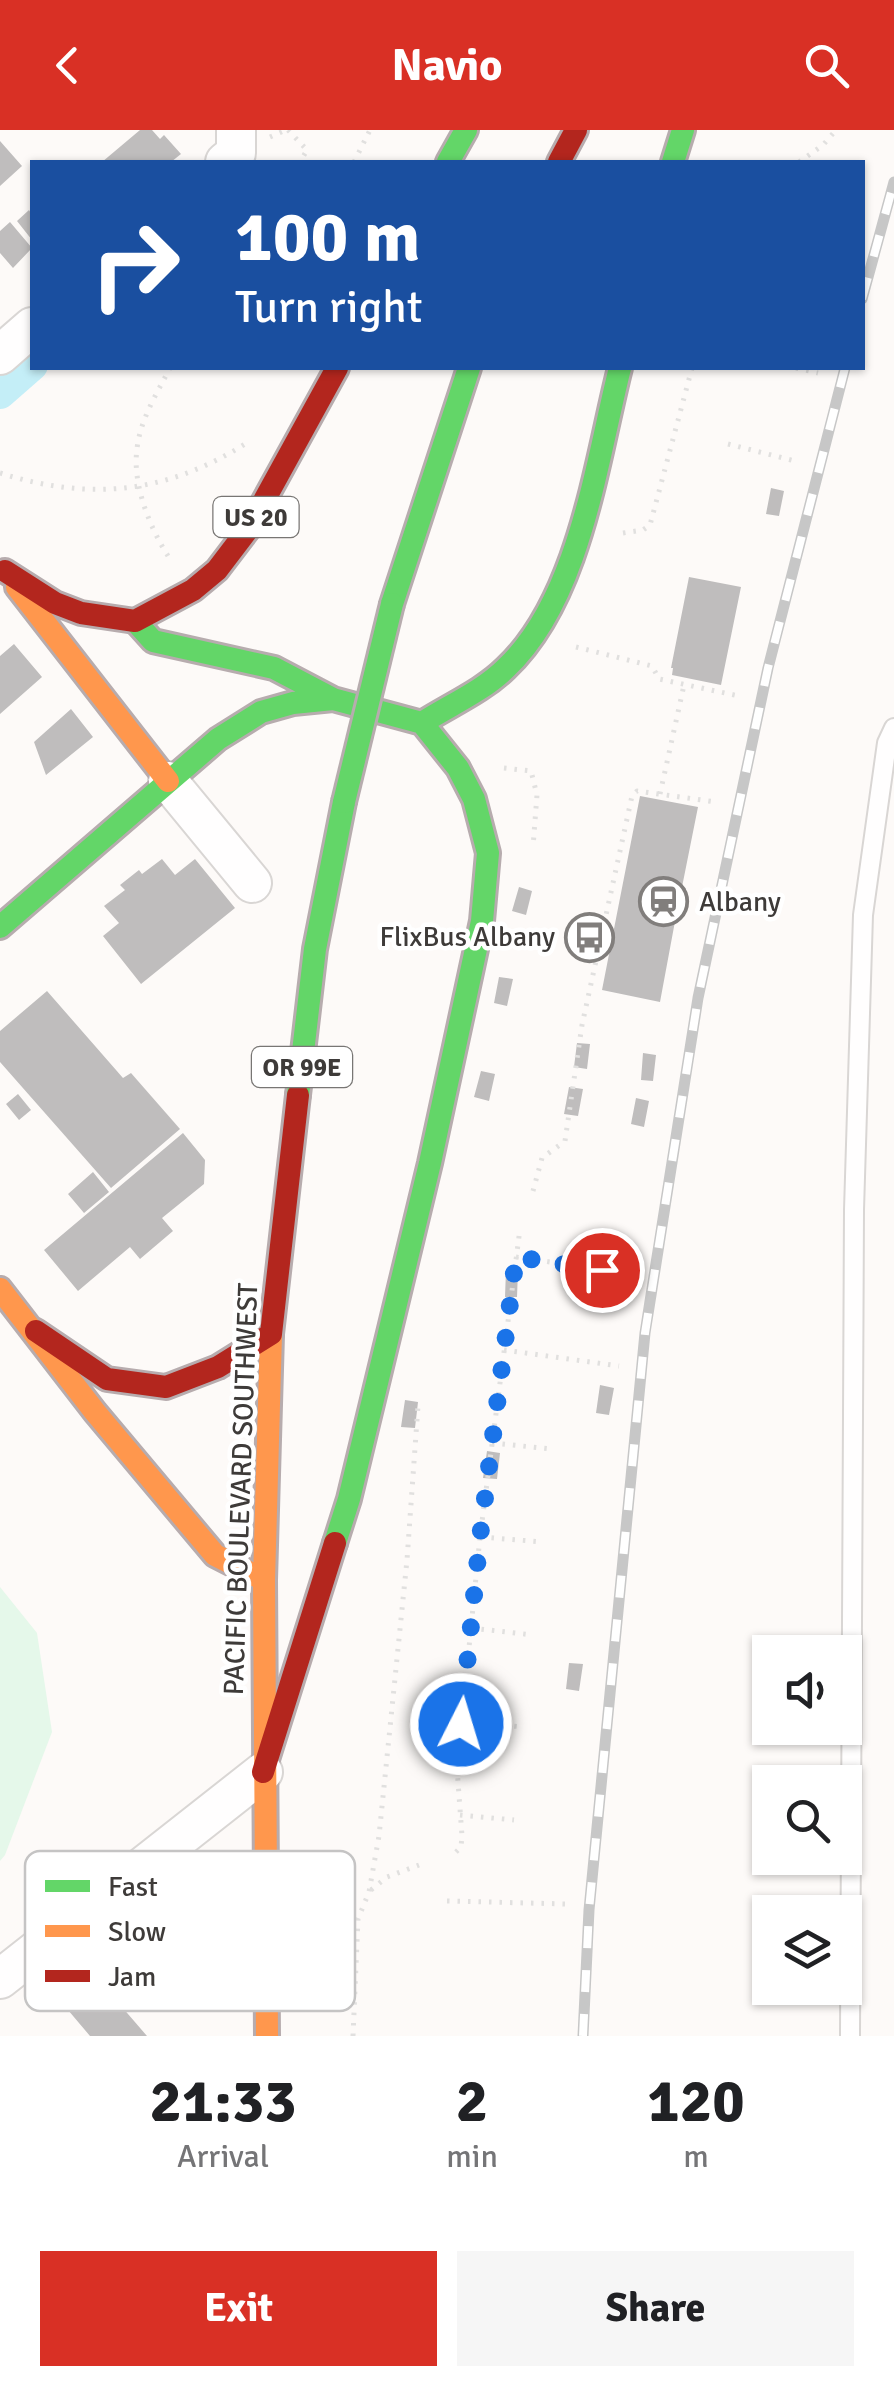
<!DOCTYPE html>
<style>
:root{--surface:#fff;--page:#f6f6f6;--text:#202124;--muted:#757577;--accent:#d93025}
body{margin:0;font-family:Signika,sans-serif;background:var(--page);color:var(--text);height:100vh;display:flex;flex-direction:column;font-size:38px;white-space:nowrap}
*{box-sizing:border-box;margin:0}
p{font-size:32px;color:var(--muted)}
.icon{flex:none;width:55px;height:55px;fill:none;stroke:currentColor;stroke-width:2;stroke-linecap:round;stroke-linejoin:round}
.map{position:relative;height:1906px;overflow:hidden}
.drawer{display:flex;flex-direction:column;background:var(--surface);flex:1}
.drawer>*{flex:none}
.guide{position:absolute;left:30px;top:30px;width:835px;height:210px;border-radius:0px;box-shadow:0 2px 8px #0004;background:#1a4fa0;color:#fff;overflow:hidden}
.controls{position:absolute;left:752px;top:1505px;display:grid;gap:20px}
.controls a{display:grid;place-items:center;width:110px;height:110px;border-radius:0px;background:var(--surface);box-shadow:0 2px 8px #0004;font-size:50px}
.pin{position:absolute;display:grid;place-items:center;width:85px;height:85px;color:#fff;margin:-42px;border:5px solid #fff;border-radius:50%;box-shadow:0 2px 10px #0007}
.me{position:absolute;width:110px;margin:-55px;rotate:5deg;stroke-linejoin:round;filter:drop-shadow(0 0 8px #0008)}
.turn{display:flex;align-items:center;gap:35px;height:210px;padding:0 40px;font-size:45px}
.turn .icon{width:130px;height:130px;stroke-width:2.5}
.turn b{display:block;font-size:70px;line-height:85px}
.eta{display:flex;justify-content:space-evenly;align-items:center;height:170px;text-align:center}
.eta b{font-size:60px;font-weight:700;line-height:70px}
.primary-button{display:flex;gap:20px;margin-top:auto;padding:20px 40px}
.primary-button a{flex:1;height:115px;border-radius:0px;background:var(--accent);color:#fff;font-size:40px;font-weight:700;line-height:115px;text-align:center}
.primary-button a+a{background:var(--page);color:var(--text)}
header{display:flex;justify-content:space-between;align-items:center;height:130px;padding:0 40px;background:var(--accent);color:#fff;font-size:45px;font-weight:700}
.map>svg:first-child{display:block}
.green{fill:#e5f8ea}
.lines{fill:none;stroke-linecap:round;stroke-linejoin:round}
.canal{stroke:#c4eef7;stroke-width:32}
.building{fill:#bfbdbd}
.lane-casing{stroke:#d9d6d4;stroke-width:22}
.street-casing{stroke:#d9d6d4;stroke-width:42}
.fast-casing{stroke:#b7acae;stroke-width:28}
.slow-casing{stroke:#b7acae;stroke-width:28}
.jam-casing{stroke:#b7acae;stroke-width:28}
.path{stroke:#e1e0df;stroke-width:5;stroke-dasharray:2.5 8;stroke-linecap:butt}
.lane{stroke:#fffefe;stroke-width:18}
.street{stroke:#fffefe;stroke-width:38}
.fast{stroke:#63d668;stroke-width:22}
.slow{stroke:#ff974d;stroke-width:22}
.jam{stroke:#b3261e;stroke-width:22}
.rail-casing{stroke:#c7c7c7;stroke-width:11}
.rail{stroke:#fff;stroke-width:8;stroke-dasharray:22;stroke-linecap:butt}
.fast-bridge-casing{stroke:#b7acae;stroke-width:28;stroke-linecap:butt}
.fast-bridge{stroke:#63d668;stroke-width:22}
.route{stroke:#1a73e8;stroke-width:18;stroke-dasharray:0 32.4}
.labels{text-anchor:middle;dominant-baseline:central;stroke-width:9;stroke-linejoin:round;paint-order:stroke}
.shield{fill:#fff;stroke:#787674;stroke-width:2.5}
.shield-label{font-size:25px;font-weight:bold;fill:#3e3b39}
.poi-label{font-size:28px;fill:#3e3b39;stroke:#fff;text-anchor:start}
.street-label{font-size:28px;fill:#3e3b39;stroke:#fff}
.key{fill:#fff;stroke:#c5c4c4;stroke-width:2.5}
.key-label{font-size:28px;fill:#3e3b39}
</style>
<header><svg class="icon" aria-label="back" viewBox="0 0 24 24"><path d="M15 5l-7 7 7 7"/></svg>Navio<svg class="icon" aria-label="search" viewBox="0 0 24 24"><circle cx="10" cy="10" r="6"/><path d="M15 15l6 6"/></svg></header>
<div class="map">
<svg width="894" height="1906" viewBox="0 0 894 1906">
<rect width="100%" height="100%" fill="#fdfaf8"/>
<path class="green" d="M0,1457L37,1503L52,1602L5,1725L0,1731Z"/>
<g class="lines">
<path class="canal" d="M0,263L32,235"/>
</g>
<path class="building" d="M140,0H152L160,9L164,5L181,24L171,32H102Z
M0,11L22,36L0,56Z
M29,80L32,85V110L17,91Z
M10,92L32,118L13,138L0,123V101Z
M771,358L784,361L779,386L766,384Z
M689,447L741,457L721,555L672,545L673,538H671Z
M14,514L42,547L0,584V526Z
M71,579L93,607L46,645L34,612Z
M640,666L698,677L682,757L686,758L680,787L676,786L660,872L602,860Z
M162,729L175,745L195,729L235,778L141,854L103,806L119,793L104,776L125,760L120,755L139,740L142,744Z
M519,757L532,761L526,785L512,781Z
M499,847L513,849L507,876L494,873Z
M47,861L123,948L131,943L180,999L111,1058L0,932V901Z
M577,913L590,914L587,939L574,937Z
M643,923L656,925L653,951L641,950Z
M481,941L495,944L489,971L474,967Z
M569,957L583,959L578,986L564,984Z
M18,964L31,980L19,990L6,974Z
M636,968L649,971L644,997L631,994Z
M183,1003L205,1030L204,1054L162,1088L173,1101L140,1129L130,1117L78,1161L44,1120Z
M93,1042L109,1062L84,1083L68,1064Z
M506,1140H518L517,1167H505Z
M600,1255L614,1258L609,1285L596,1283Z
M405,1270L418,1272L415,1298L401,1297Z
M487,1321L500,1323L497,1349L483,1348Z
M569,1533L583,1534L579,1561L566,1559Z
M90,1840L147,1906H90L57,1867Z"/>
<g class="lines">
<defs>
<path id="lane" d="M850,1906L854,1080L863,785L887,613L894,598"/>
<path id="street" d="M225,32L236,23V0
M0,225L32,197
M168,651L252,753
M0,1849L263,1642"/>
<path id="fast" d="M448,32L466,0
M673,32L683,0
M392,474L469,238
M135,491L153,511L274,538L333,569
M0,797L218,609L261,582L293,573L333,569L422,593C450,575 483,561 506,538C580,468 596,333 620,238
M298,965L315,819L344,672
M335,1413L349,1369L430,1033L482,791L488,723L474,669L458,638L422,593"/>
<path id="slow" d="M17,457L168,651
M0,1159L95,1282L215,1425L264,1450
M267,1906L264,1450L271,1204"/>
<path id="jam" d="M559,32L576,0
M5,441L55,473L81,483L135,491L193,460L217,440L249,398L337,238
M36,1201L107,1249L166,1257L218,1237L271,1204L298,965
M263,1642L335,1413"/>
</defs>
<use href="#lane" class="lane-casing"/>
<use href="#street" class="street-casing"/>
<use href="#fast" class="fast-casing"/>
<use href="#slow" class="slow-casing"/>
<use href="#jam" class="jam-casing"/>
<path class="path" d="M288,0L307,20L300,32
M270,7L286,0
M354,32L370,0
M799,32L823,15L836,0
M796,238L818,243
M728,314L795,331
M0,343C89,371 165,364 245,314
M623,403L643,400L650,395L692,238
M168,426C150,398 132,354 137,319C140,290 157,263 170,238
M576,517L652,536L659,549L739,566
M504,638L531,641L537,665L533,717
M660,664L684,555
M533,1061L542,1028L565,1011L582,895L632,666L637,661L716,672
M516,1127L632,1144
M504,1220L619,1236
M492,1313L552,1319
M481,1407L543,1412
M471,1498L533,1505
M462,1591L523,1597
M460,1685L514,1690
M456,1722L461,1717L462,1706L457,1638L480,1407L520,1099
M371,1760L387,1747L419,1735
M447,1771L567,1774
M353,1906L358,1789L369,1762L379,1706L407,1430L418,1276"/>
<use href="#lane" class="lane"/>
<use href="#street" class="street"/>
<use href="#fast" class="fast"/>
<use href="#slow" class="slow"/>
<use href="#jam" class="jam"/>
<defs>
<path id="rail" d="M862,169L894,52
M583,1906L589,1780L645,1203L698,868L768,538L845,238"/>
</defs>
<use href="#rail" class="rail-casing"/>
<use href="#rail" class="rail"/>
<defs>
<path id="fast-bridge" d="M344,672L392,474"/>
</defs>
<use href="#fast-bridge" class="fast-bridge-casing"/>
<use href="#fast-bridge" class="fast-bridge"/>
</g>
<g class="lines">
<path class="route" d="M461,1594L480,1407L516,1127L602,1140"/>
</g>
<defs>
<symbol id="station-ring" viewBox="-11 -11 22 22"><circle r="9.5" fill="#fff" stroke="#817e7c" stroke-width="1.5"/><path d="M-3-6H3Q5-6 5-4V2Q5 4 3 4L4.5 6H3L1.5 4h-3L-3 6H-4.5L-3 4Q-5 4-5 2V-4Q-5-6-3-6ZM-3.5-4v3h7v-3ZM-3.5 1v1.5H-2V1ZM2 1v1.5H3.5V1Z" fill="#817e7c"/></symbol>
<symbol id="bus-ring" viewBox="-11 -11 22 22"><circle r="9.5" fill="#fff" stroke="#817e7c" stroke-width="1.5"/><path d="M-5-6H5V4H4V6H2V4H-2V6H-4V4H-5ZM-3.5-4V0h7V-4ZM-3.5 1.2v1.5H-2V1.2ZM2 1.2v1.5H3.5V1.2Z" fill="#817e7c"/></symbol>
</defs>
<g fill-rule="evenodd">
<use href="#station-ring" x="636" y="744" width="55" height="55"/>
<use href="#bus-ring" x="562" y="780" width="55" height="55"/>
</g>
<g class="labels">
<g class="shield">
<rect x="213.5" y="367" width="85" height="40" rx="8"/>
<rect x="252" y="917" width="100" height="40" rx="8"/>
</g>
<g class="shield-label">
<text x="256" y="387">US 20</text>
<text x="302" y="937">OR 99E</text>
</g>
<g class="poi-label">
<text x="699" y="772">Albany</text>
<text x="555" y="807" text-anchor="end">FlixBus Albany</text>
</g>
<g class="street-label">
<text transform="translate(241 1359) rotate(-88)">PACIFIC BOULEVARD SOUTHWEST</text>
</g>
</g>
<rect x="25" y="1721" width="330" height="160" rx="15" class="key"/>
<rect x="45" y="1750" width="45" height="12" fill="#63d668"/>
<rect x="45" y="1795" width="45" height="12" fill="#ff974d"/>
<rect x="45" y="1840" width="45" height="12" fill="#b3261e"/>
<g class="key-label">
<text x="108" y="1766">Fast</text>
<text x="108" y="1811">Slow</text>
<text x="108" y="1856">Jam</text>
</g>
</svg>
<div class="controls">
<a><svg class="icon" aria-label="sound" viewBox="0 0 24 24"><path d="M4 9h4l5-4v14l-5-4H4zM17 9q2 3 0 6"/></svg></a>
<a><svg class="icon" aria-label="search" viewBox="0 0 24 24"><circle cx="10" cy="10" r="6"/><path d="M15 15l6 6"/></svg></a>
<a><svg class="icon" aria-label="layers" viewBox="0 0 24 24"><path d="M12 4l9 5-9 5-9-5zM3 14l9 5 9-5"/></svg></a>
</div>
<div class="pin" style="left:602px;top:1140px;background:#d93025"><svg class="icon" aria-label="arrive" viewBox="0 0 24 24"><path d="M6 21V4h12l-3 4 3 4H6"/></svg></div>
<svg class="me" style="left:461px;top:1594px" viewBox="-20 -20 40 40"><circle r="17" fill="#1a73e8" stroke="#fff" stroke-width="3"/><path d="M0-11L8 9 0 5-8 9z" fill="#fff"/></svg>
<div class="guide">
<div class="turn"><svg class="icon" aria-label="right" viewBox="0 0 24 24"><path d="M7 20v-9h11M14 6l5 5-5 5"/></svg><div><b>100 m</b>Turn right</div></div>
</div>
</div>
<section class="drawer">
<div class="eta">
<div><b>21:33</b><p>Arrival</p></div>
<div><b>2</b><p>min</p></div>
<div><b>120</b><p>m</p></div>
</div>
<div class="primary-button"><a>Exit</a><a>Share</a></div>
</section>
